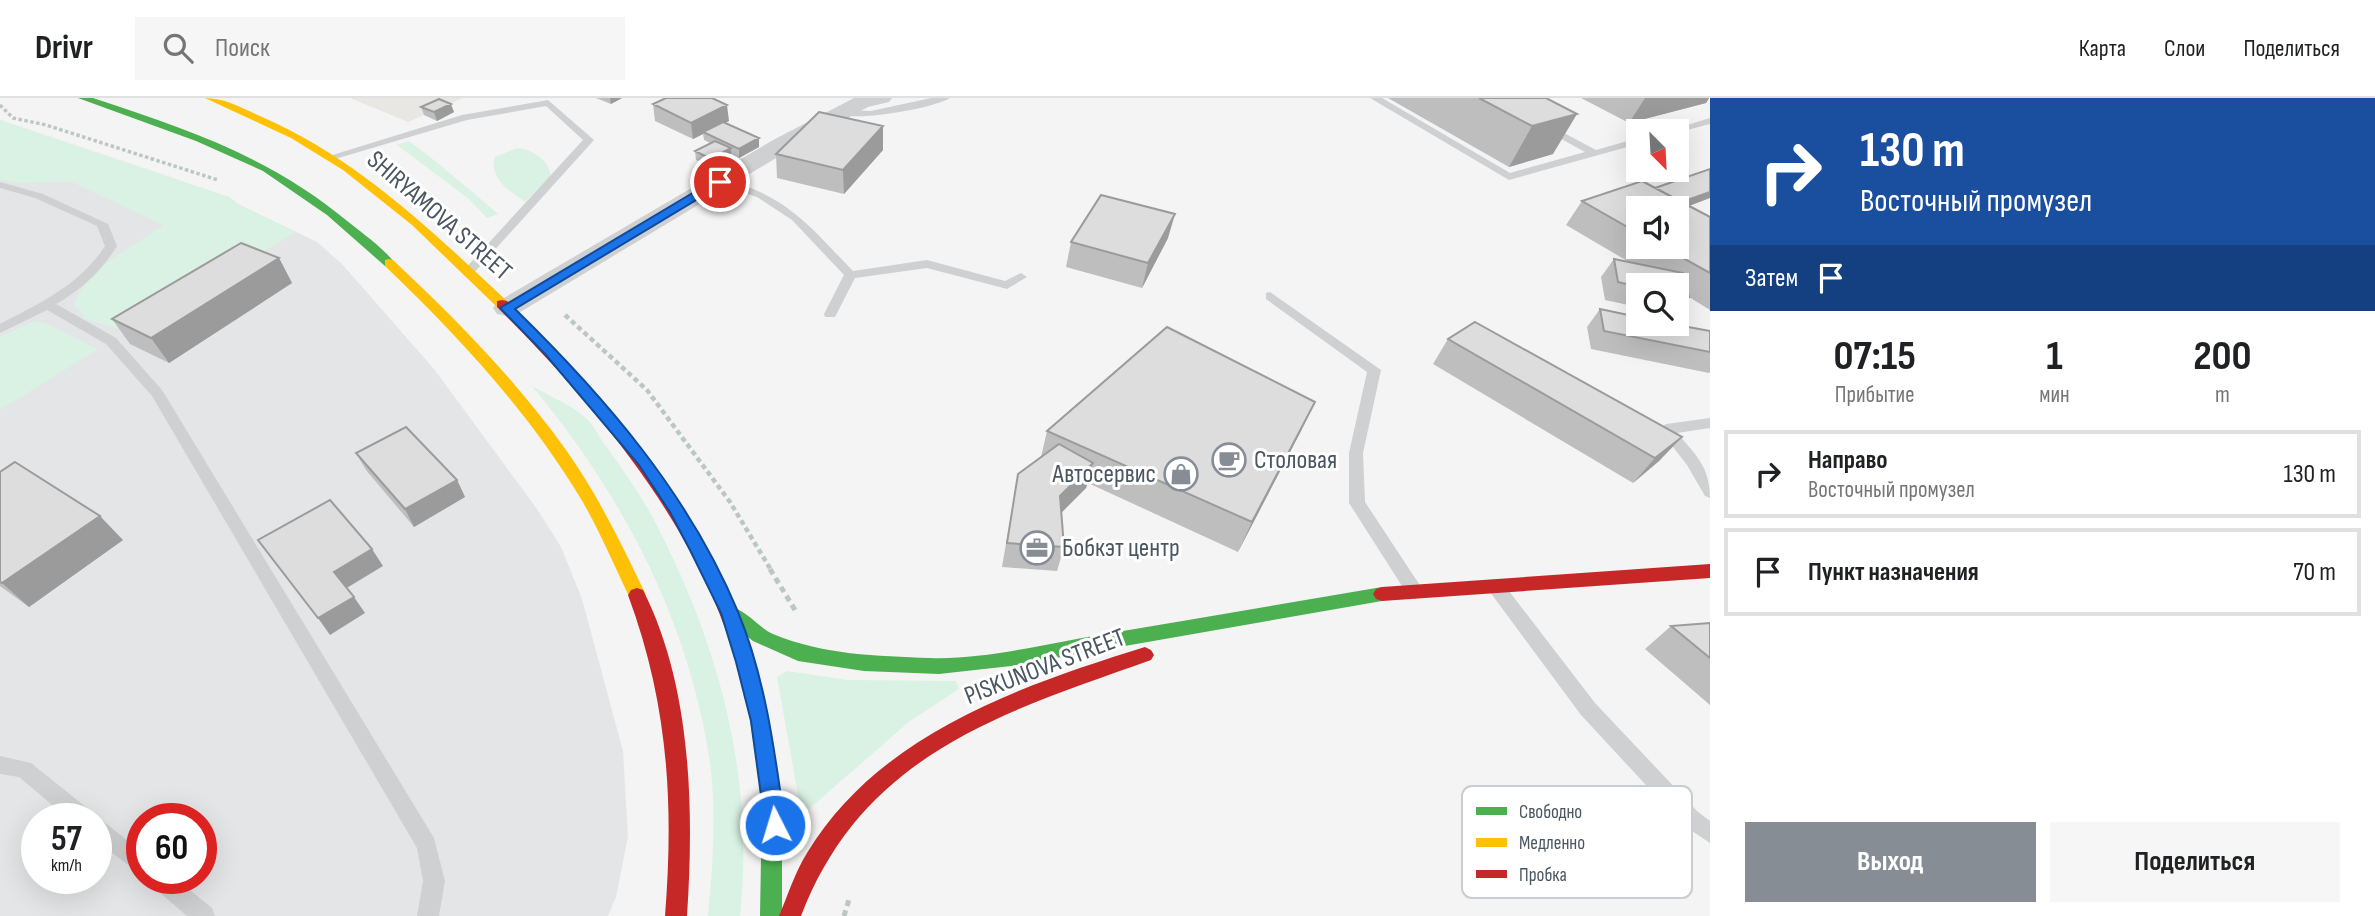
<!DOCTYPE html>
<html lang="ru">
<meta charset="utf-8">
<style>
:root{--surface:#fff;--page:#f6f6f6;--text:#202124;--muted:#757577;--line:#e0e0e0;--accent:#868d94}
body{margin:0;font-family:"Sofia Sans Condensed",sans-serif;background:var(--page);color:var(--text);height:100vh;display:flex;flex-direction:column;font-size:26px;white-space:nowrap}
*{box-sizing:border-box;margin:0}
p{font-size:23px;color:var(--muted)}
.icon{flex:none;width:38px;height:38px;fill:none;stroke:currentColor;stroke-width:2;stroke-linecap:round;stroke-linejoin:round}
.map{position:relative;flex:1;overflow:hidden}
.sheet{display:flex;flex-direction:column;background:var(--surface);width:665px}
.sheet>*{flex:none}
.top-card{background:#1a4fa0;color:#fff;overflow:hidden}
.needle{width:46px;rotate:156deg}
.controls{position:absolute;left:1626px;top:21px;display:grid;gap:14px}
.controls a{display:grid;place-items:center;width:63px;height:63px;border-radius:0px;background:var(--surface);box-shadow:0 7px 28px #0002;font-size:35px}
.speed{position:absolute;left:21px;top:705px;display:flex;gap:14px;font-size:35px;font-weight:700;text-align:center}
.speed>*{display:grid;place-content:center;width:91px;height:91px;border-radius:50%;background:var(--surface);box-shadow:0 7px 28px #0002;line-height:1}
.speed small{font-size:18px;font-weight:400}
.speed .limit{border:10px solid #d22;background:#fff;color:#111}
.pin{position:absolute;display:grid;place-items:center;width:60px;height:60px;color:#fff;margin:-30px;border:4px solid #fff;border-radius:50%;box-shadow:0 2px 7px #0007}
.me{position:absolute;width:77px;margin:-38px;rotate:355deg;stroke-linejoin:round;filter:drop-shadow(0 0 5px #0008)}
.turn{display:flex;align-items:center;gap:24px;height:147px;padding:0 35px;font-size:32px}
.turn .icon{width:91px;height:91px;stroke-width:2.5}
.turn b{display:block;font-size:49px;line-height:60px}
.then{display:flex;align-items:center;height:66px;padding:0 35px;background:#0003;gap:14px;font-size:26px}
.eta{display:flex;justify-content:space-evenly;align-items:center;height:119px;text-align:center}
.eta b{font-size:42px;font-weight:700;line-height:49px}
.button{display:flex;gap:14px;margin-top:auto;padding:14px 35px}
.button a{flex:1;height:80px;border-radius:0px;background:var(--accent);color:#fff;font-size:28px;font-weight:700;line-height:80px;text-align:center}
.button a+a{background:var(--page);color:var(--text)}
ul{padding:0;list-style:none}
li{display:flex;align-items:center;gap:21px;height:88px;margin:0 14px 10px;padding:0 21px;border:4px solid var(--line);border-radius:0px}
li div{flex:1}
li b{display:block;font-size:26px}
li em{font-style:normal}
header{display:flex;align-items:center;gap:42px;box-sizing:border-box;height:98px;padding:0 35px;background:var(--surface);border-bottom:2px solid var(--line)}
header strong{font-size:33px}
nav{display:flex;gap:38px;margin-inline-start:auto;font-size:24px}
.search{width:490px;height:63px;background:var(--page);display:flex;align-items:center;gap:18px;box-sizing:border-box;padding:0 24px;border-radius:0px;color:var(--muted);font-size:26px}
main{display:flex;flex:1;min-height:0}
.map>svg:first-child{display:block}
.commercial{fill:#e8e7e3}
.airport{fill:#e4e5e7;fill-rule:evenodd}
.green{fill:#d9f2e3}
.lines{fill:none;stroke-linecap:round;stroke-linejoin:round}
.path-far2{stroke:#bcc7c4;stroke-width:3.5;stroke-dasharray:3.5 2.5;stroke-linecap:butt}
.path-far1{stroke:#bcc7c4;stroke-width:4.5;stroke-dasharray:5 3.5;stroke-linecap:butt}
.path{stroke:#bcc7c4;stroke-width:5;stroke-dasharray:6 4.5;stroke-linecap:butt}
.lane{fill:#ced0d2;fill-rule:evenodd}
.street{fill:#ced0d2;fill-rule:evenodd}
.fast{fill:#4caf50;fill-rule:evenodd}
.slow{fill:#ffc107;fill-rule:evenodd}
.jam{fill:#c62828;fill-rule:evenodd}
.wall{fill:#bebebf;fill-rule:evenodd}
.shaded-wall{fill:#9b9b9b}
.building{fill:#ddddde;stroke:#9b9b9b;stroke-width:2}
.route{fill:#1a73e8;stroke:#114b97;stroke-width:2}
.labels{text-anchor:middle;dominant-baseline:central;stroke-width:6;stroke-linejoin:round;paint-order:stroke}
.street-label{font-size:26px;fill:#4a5661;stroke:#fff}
.poi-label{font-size:26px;fill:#4a5661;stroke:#fff;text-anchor:start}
.key{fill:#fff;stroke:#c9ccd0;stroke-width:2}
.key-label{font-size:19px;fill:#4a5661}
</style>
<header>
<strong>Drivr</strong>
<div class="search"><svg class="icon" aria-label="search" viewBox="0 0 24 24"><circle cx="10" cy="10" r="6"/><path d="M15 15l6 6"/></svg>Поиск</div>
<nav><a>Карта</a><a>Слои</a><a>Поделиться</a></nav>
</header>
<main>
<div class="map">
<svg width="1710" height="818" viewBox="0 0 1710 818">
<rect width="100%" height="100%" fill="#f4f4f4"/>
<path class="commercial" d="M350,0H463L408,24Z"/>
<path class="airport" d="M0,22L229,99L238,106L317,144L342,166L434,271L537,411L561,449L582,501L623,653L628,738L616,799L608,818H0ZM37,721H96V780H37ZM142,721H201V780H142Z"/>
<path class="green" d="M0,22L229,99L238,106L296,134L128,234L86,221L74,207C88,167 132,151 163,127L72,84L16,85L0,81Z
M409,43C440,66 469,91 498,116L487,120L469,101L397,47Z
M517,50C534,52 547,61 551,77L525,104C509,92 489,81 495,59Z
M35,223L45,225L98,251L0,312V239Z
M532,288C549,298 572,307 587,321C594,328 599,339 605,347C622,370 638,393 652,418C718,543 755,676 740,818H708C713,766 717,710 709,658C687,519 621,395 532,288Z
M787,573L848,582L956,583L959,591L910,623L809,711L800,708L777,579Z"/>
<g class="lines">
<path class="path-far2" d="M0,7L13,20L46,27L218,82"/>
<path class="path-far1" d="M565,217L647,292L730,404L771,472"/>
<path class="path" d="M770,471L795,512
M844,818L850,798"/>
<path class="lane" d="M931,0H950C935,10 852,25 837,15L842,12L871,13Z
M1370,0H1382L1510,75L1585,54L1543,31V27L1547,26L1596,52L1638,40V46L1509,82Z
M548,2L594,42L472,177L468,178L462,174L583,42L546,8L467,22L335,61L326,59L462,17Z
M1710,20V26L1676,35L1668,33Z
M716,82C725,81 734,85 742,87C792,103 818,137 853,173L927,162L1005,183L1021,175L1027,179L1007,191L927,170L855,180L835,219H825L824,216L844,177L792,122L757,99L716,86Z
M0,84L43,96L108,126L117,148C101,174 82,191 56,206L116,240L162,292L434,740L445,783L439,818H417L423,783L417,750L152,298L106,246L47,212L0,235V226C40,205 80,187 105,148L97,128L35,100L0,90Z
M1270,194L1381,272L1363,355L1365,404L1421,489L1423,494L1421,499L1415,501L1409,499L1349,405V355L1367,274L1266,201V195Z
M1710,320V330L1677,335C1696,357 1710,369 1710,400L1705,398L1687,367L1659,331L1666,326Z
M1496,482L1502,484L1595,605L1697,713L1710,723V745L1683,727L1581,617L1490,494L1488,489L1490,484Z
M0,658L31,665L92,714L95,720L103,723L142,754V777L96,743V721H69L19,679L0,676Z
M148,780H175L212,810L215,818H187L151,787Z"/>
<path class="street" d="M854,0H892L889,4L868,9L791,51L517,216L507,218L497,216L493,210L497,204L775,41Z"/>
<path class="fast" d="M78,0H93C190,32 271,59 351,126C366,138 383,150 395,165L389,169L385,168L327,117L263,73L196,43Z
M1382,489L1388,491L1391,496L1388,501L1382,503L1011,568L939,576L864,573L798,563L753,543L724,520L721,515L724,510C740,504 758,530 773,536C823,557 877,558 930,560C982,562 1046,546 1099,537C1193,521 1288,505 1382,489Z
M757,600L764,602L766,608L782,703V818H760L762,703L748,608L750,602Z"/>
<path class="slow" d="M205,0C225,0 242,10 260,18C357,60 431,132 507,203V209H497L412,127L343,72L291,40Z
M389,161L393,162C456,221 516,282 566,352C598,397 622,447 646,497L643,502L637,504L631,502C614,468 600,433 581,401C528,313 459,239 385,168V162Z"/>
<path class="jam" d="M502,202L507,203C594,289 673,380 726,492C744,529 755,568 766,608L764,614L757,616L750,614C742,595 739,573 733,553C727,533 718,512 710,493C660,384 581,293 497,209V203Z
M1710,466V480L1382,503L1376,501L1373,496L1376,491L1382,489Z
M637,490L643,492C692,589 694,712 687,818H665C674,704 668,605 628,497L631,492Z
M1145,549L1151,552L1154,557L1151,562C1002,615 863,656 801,818H779C788,797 795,774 807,755C879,636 1020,588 1145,549Z"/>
</g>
<path class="wall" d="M596,0H622L611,6Z
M1388,0H1546L1553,56L1509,69Z
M1581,0H1709L1706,5L1629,25Z
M653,6L729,23L725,25L759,40V49L739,60L731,56V59L712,69L696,62L695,53L710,45L704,42L703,36L693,41L655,23Z
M421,9L454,14L437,23L424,17Z
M883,52L844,96L777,80L776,56Z
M1582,103L1689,108L1710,119V212L1689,199L1676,215V187H1638V209L1605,202L1601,179L1614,161L1629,164L1566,127ZM1638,110L1676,149H1638Z
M1168,140L1142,190L1066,169L1071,144Z
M279,160L292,185L169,265L130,246L112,221Z
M1600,211L1710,233V274L1709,275L1591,251L1587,229Z
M1448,241L1682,339L1659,363L1633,385L1433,266Z
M1315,304L1238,454L1088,385L1086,390L1061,415L1064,449L1057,473L1002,469L1018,376L1041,359L1047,333Z
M356,355L457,382L465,399L414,429L366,372Z
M0,374L123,442L29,509L0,488Z
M1710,525V607L1645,551L1671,528Z"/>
<path class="shaded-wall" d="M610,0H622L611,6Z
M1645,0H1709L1706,5L1629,25Z
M451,6L454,14L437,23L434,14Z
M727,7L729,23L705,35L703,34V36L693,41L691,25Z
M1577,16L1553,56L1509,69L1532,28Z
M883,28V52L844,96L843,72Z
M759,40V49L739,60V51Z
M731,50V59L712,69L711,61Z
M1710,94V100L1676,113L1665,110Z
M1175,116L1168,140L1142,190L1148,165Z
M279,160L292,185L169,265L151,240Z
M1315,304L1300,335L1238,454L1252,424Z
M1682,339L1659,363L1633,385L1655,360Z
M1093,365L1086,390L1054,422L1060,398Z
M457,382L465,399L414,429L405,411Z
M100,418L123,442L29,509L2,485Z
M372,451L383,468L345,491L334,474Z
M354,499L365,515L330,537L318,520Z"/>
<path class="building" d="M666,0H712L727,7L691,25L653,6Z
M1479,0H1546L1577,16L1532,28Z
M439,1L451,6L434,14L421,9Z
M819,14L883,28L843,72L776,56Z
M723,24L759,40L739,51L703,34Z
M715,43L731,50L711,61L695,53Z
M1710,71V94L1682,104L1655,90Z
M1642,83L1710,119V175L1663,149H1676V110H1638V135L1582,103Z
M1101,97L1175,116L1148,165L1071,144Z
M241,145L279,160L151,240L112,221Z
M1614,161L1683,175L1689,199L1676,197V187H1638V189L1618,184Z
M1600,211L1638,219V226H1672L1710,233V254L1604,233Z
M1475,224L1682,339L1655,360L1448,241Z
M1167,229L1315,304L1252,424L1047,333Z
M406,329L457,382L405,411L356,355Z
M1059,346L1093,365L1060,398L1064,449L1007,445L1018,376Z
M15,364L100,418L2,485L0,484V374Z
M330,402L372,451L334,474L354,499L318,520L258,442Z
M1710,525V560L1671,528Z"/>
<path class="route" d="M716,81L726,84L515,211C605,299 689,396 738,514C766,582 775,656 785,727L782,735L775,738L768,735L765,727L751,623L736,564L721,515L690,452L670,414L639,367L545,256L500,210Z"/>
<defs>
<symbol id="cafe-ring" viewBox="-11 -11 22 22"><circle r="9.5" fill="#fff" stroke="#868d94" stroke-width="1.5"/><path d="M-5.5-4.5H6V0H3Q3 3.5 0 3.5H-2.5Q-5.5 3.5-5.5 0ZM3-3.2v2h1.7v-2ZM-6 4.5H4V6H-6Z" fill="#868d94"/></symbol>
<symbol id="shop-ring" viewBox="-11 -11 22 22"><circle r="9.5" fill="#fff" stroke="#868d94" stroke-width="1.5"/><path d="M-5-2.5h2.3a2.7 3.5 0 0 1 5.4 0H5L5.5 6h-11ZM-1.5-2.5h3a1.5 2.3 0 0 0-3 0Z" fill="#868d94"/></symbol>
<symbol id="office-ring" viewBox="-11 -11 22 22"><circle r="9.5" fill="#fff" stroke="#868d94" stroke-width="1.5"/><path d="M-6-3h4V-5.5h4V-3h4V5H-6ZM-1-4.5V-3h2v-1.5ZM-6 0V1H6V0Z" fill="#868d94"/></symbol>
</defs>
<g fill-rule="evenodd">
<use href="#cafe-ring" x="1210" y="343" width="38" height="38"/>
<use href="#shop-ring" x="1162" y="357" width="38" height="38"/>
<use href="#office-ring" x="1018" y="431" width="38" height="38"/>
</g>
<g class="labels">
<g class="street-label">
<text transform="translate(439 118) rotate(41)">SHIRYAMOVA STREET</text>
<text transform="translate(1045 569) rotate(-21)">PISKUNOVA STREET</text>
</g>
<g class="poi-label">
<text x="1254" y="362">Столовая</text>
<text x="1156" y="376" text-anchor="end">Автосервис</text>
<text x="1062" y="450">Бобкэт центр</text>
</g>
</g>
<rect x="1462" y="688" width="230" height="112" rx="10" class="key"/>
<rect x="1476" y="709" width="31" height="8" fill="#4caf50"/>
<rect x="1476" y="740" width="31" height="9" fill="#ffc107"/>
<rect x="1476" y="772" width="31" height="8" fill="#c62828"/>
<g class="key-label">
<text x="1519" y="720">Свободно</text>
<text x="1519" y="751">Медленно</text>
<text x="1519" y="783">Пробка</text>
</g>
</svg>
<div class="controls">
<a><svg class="needle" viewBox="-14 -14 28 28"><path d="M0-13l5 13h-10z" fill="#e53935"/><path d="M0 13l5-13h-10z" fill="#757577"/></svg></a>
<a><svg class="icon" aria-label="sound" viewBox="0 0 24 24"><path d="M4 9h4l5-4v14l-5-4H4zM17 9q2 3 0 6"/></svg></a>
<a><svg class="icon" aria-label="search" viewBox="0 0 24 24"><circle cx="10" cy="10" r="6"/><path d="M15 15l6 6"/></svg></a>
</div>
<div class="speed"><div>57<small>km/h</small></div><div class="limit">60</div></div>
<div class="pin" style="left:720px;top:84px;background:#d93025"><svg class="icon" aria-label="arrive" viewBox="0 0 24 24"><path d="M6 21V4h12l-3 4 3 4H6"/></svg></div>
<svg class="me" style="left:775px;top:727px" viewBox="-20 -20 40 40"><circle r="17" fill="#1a73e8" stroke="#fff" stroke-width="3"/><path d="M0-11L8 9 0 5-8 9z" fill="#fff"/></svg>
</div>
<section class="sheet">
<div class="top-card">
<div class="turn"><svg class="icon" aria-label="right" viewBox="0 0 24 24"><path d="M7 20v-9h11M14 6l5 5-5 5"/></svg><div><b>130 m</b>Восточный промузел</div></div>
<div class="then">Затем<svg class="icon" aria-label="arrive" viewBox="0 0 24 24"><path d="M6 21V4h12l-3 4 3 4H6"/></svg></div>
</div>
<div class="eta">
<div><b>07:15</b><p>Прибытие</p></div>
<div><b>1</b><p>мин</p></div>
<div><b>200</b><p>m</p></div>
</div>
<ul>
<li><svg class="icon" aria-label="right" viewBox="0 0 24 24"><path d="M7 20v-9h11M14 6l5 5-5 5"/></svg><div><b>Направо</b><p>Восточный промузел</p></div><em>130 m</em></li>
<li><svg class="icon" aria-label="arrive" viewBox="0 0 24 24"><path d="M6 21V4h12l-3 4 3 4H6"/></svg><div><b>Пункт назначения</b></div><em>70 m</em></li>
</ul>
<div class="button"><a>Выход</a><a>Поделиться</a></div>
</section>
</main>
